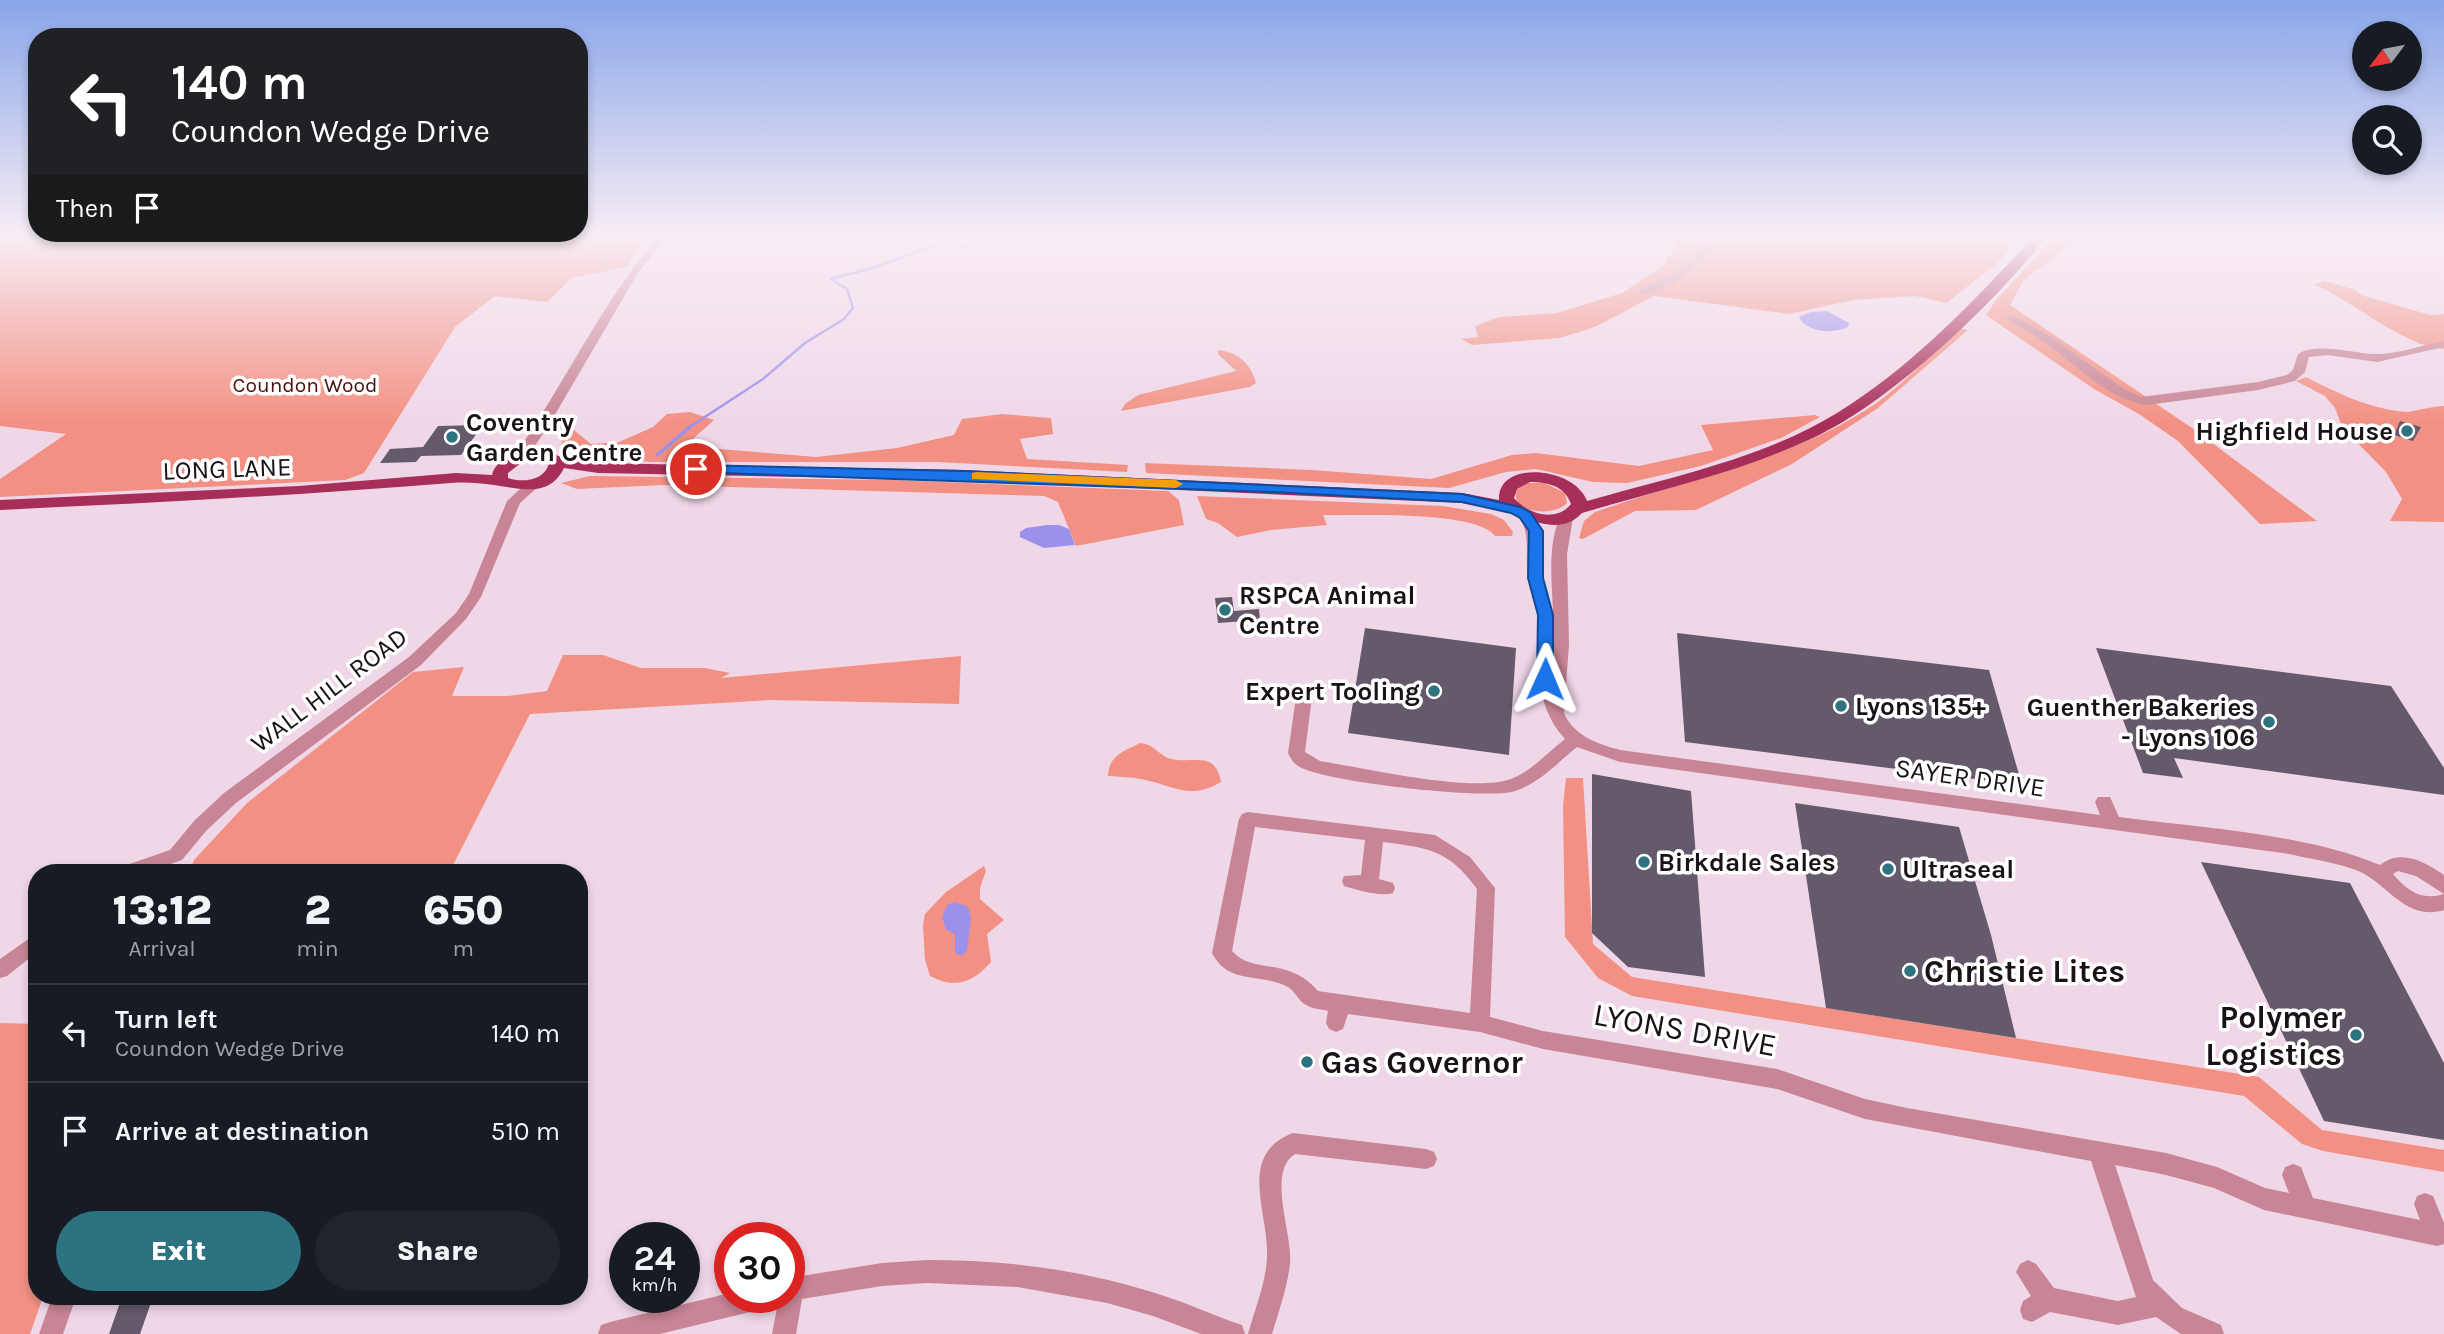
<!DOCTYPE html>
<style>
:root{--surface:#171b24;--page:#20242c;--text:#f1f3f6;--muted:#9ea1a6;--line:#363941;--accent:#2c7280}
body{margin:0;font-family:Karla,sans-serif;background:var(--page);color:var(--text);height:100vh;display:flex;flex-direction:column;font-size:26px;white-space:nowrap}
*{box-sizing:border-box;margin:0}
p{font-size:23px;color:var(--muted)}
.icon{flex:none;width:38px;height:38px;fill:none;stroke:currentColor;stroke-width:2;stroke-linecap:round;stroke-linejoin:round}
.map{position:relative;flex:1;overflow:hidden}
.sheet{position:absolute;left:28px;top:864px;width:560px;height:441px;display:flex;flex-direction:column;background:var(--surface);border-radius:28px;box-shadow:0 4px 10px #0003}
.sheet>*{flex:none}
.top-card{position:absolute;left:28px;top:28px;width:560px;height:214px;border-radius:28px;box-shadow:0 4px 10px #0003;background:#202124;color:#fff;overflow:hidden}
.needle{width:46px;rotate:238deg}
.fabs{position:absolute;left:2352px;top:21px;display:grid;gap:14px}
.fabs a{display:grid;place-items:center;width:70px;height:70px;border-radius:50%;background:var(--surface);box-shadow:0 4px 10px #0003;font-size:35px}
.speed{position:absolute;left:609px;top:1222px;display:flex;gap:14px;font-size:35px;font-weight:700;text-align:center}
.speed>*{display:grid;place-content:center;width:91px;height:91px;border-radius:50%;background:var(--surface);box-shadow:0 4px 10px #0003;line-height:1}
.speed small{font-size:18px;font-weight:400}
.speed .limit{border:10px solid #d22;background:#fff;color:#111}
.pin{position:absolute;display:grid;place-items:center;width:60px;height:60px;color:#fff;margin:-30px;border:4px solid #fff;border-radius:50%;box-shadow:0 2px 7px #0007}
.me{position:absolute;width:77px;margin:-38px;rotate:1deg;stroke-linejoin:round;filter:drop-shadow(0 0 5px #0008)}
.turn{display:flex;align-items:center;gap:24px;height:147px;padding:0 28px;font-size:32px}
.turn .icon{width:91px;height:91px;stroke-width:2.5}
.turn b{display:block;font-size:49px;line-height:60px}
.then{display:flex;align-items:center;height:66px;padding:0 28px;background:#0003;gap:14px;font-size:26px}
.eta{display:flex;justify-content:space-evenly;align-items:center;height:119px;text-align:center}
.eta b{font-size:42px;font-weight:800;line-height:49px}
.action{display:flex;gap:14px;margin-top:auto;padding:14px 28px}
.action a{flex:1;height:80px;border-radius:42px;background:var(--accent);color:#fff;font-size:28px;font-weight:800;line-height:80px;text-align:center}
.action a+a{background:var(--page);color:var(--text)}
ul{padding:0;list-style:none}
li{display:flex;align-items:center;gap:21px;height:98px;padding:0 28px;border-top:2px solid var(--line)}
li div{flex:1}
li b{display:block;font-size:26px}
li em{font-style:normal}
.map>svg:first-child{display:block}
.green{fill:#f29183}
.water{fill:#9b91ea}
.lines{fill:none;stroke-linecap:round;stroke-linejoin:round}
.stream-far1{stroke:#9b91ea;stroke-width:2.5}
.stream{stroke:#9b91ea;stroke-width:3.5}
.building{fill:#65596c}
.minor{fill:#c88595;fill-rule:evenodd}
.major{fill:#a72e59;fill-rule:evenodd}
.route{fill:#1a73e8;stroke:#114b97;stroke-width:2}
.slow{fill:#f59e0b}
.poi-dot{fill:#2c7280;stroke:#fff;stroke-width:2.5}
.labels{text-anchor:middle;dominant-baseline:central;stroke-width:7;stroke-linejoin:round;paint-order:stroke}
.far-park-label{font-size:21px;fill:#4f100b;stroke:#fff}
.poi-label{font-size:26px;font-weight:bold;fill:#1a1218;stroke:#fff;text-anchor:start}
.street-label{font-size:26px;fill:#1a1218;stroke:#fff}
.near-poi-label{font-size:32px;font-weight:bold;fill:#1a1218;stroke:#fff;text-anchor:start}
.near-street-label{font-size:32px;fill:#1a1218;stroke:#fff}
</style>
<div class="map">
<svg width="2444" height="1334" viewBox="0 0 2444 1334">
<rect width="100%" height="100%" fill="#f0d7e8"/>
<path class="green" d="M8,236H653L636,252L627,267L572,278L547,302L495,296L455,327L364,473L345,480L0,497V479L66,434L0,426V239Z
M1674,236H2018L1998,263L1946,303L1915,296L1853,300L1789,314L1654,296L1595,327L1560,338L1472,345L1461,339L1478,337L1475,326L1499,317L1557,313L1622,293L1664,265L1677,244Z
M2056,236H2082L2023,281L2010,305L2192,428L2317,521L2260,524L2178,441L2139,414L2094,389L1986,315L1996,300Z
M2325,281L2355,290L2361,295L2430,315L2444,314V349C2404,347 2352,300 2313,284Z
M1959,328L1968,330L1878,408L1792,464L1696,510L1635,511L1583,539L1579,538L1584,521L1595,512C1689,479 1791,461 1875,404C1905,383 1932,353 1959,328Z
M1218,350C1238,352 1251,364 1256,383L1250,387L1121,411L1125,404L1138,395L1236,371L1218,354Z
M2306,377C2337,393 2370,409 2406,412C2414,412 2431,406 2444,406V522L2390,521L2402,499L2386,472L2342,427L2335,408L2325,396L2296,381Z
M690,412L714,420L685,446L816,457L897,448L954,435L962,419L1002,414L1051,418L1053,434L1020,439L1027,459L1128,465L1127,472L937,462H651L585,456L561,446L564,422L591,444L619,442L653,427L667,414Z
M1815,415L1820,417L1781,438L1701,466L1627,483L1593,482L1536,469L1506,472L1449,488L1146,473L1145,463L1312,470L1431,479L1512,455L1536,453L1639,466L1713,450L1701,425Z
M590,476L892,480L1168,491L1179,500L1184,525L1076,546L1058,502L1044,496L663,485L577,489L561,483Z
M1527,483H1545L1565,493L1567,503C1555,517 1511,514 1516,490Z
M1197,496L1443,506L1491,514L1504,520L1513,532L1512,536H1495C1476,510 1357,516 1323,515L1327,525L1271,530L1237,537L1218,523L1206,519Z
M563,655H603L641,668H705L730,673L721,678L961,656L959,704L771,700L530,714L449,873H189L194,860L247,803L413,672L464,667L452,696H507L547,691Z
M1140,743C1153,744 1157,753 1168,758C1191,766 1215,748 1221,782C1189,801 1173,785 1141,779C1131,777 1119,777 1108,776C1109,755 1123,752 1140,743Z
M1566,778H1583L1593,944L1632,977L2259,1077L2322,1130L2444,1150V1172L2323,1151L2302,1144L2244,1096L1632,996L1598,978L1565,937L1563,806Z
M984,866L986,871L980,888V899L1004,920L987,934L991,962C973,983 955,989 930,976L925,960L923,925L925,914L946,892Z
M0,1023L37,1024V1297H43L30,1334H0Z"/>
<path class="water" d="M1827,311L1849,323L1848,327C1833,334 1807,333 1799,317L1811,312Z
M1047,525H1059L1069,529L1075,545L1044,548L1020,537V532L1026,528Z
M955,902L968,907L971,918L967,951L961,956L955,953V934L946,930L942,917L947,905Z"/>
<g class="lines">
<path class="stream-far1" d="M1620,236L1653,239L1693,236
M688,428L763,379L805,343L844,319L853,308L847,289L831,279L872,268L950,240L962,246L1012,236"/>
<path class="stream" d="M657,455L691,426"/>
</g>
<path class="building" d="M2400,421L2421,427L2413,441L2394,435Z
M483,425L461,455L421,456L416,462L380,463L390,449L423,447L438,426Z
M1232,597L1234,611L1259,609L1260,620L1218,623L1215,598Z
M1365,628L1516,648L1509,755L1348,733Z
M1677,633L1989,670L2022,785L1685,742Z
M2096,648L2391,686L2444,768V795L2174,758L2183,778L2143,773Z
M1592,774L1691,791L1705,977L1628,967L1592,933Z
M1795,803L1959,827L1991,935L2016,1038L1826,1008Z
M2201,862L2350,883L2444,1063V1140L2324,1121Z
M122,1297H153L140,1334H109Z"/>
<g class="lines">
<path class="minor" d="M658,236H668L638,273L550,423L525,461L520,462L515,461L513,458C564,385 601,304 658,236Z
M1692,236C1703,236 1708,236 1712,247C1701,266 1663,296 1640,294V290C1663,279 1688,269 1702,247Z
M2013,315L2050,336L2124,389L2141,397L2258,382L2287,375L2293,370L2298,354C2315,342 2353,353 2374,354C2396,355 2422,345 2444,341V347L2377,362L2328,355L2309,357L2305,372L2295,381L2258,390L2147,405C2109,400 2076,365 2046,343C2034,335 2021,328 2009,320L2007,318Z
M534,480L541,484L520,503L481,597L466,619L421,665L236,803L206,831L182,860L145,873H116L118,868L170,850L194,821L224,793L409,657L456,613L469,594L507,501L529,481Z
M1525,511L1530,512L1541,533L1542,573L1553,613C1552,582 1547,543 1561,515L1566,514L1573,518L1567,554L1569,644L1564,713C1574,736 1598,744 1620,750L2100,815L2095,802L2098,797H2110L2119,817C2201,828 2303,833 2380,865C2400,848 2426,862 2444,875V894L2416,876L2398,871L2393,874C2407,891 2422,901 2444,894V910C2403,922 2387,880 2353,869C2333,862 2310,859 2289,854L1620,762L1577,747C1557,763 1537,786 1511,792C1481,799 1322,782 1298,766C1293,763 1290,757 1288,753L1296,697L1304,691L1312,697L1305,752L1320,761C1364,768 1468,792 1508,780C1530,773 1548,752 1565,739C1530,700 1543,662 1538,615C1536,599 1528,584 1527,567C1526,548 1530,532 1518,515Z
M1248,812L1435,835L1470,857L1495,888L1490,1017L1543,1031L1777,1069L1865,1099L1907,1108L2166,1153L2217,1167L2265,1188L2289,1193L2282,1175L2285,1167L2293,1164L2301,1167L2313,1198L2420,1220L2414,1204L2417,1196L2425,1193L2433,1196L2444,1223V1244L2437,1246L2264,1210L2214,1188L2166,1175L2115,1165L2153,1280L2182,1308L2221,1325L2224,1334H2181L2156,1317L2118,1325L2050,1312L2032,1322L2023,1319L2020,1310L2023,1301L2031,1296L2016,1272L2020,1264L2028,1260L2036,1264L2054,1288L2118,1301L2136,1297L2091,1161L1865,1119L1777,1089L1543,1049L1480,1032L1348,1014L1343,1029L1336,1032L1329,1029L1326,1023L1328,1011C1321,1009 1312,1009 1306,1005C1298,1001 1295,990 1286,986C1260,973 1228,985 1212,953L1239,819L1242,814ZM1255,827L1365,840L1361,875L1344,876L1342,881L1344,886C1357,890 1380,897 1393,893L1395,888L1393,883L1379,879L1383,842C1428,848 1448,849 1477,889L1470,1013L1318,991C1288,956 1253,975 1232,951Z
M37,933V952L7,976L0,978V959Z
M1293,1133L1426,1149L1434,1152L1437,1159L1434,1166L1426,1169L1295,1154C1266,1172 1293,1234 1290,1264C1287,1288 1279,1311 1272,1334H1248C1255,1308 1267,1281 1267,1254C1268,1211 1237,1154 1293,1133Z
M927,1260C1004,1260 1078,1269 1152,1292C1179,1300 1206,1312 1233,1322L1242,1325L1245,1334H1201L1153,1316L1107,1303L1017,1287L927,1283L882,1286L802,1299L796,1334H772L779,1297H789V1278L882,1263Z
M730,1293V1297H774L770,1305L762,1309L660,1334H598L601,1325L610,1322Z
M52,1297H76L63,1334H39Z"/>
<path class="major" d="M2034,236H2047C1994,304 1893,400 1815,437C1742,472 1660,490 1582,513C1559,538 1527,517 1500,510C1488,507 1475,506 1462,503L964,480L598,473L564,468C549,499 519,488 494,485C480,483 465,482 451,483C301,495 151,503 0,510V500L299,486L456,473L492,475C496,457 522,451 538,450C549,450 556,456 565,458C575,461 587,462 598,463L964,470L1462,493L1499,500C1497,459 1575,467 1587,501C1670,477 1762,459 1837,413C1912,367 1975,300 2034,236ZM539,460L549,463C545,481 522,483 508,478V473L521,463ZM1530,482C1548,482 1565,486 1571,504C1556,523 1528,514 1514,498L1517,489Z"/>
</g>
<linearGradient id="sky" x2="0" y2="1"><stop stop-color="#89a6e9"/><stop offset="0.56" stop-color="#f8edf5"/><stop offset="1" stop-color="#f8edf5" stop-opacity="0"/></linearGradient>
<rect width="2444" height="423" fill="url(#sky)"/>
<path class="route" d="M696,465L964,471L1462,494L1520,507L1530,512L1543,531V578L1553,615V679L1545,684L1537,679L1538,615L1528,578L1529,531L1520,518L1511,513L1462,502L1273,492L691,472V466Z"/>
<path class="slow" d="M976,472L1176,480L1183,484L1176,488L972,479V473Z"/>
<g class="poi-dot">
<circle cx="2407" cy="431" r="7"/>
<circle cx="452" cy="437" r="7"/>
<circle cx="1225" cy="610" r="7"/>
<circle cx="1434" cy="691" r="7"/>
<circle cx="1841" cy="706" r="7"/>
<circle cx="2269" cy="722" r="7"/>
<circle cx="1644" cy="862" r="7"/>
<circle cx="1888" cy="869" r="7"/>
<circle cx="1910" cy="971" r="7"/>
<circle cx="2356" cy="1035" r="7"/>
<circle cx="1307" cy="1062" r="7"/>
</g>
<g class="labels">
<g class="far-park-label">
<text x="305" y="385">Coundon Wood</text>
</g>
<g class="poi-label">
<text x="466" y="422">Coventry<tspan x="466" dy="30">Garden Centre</tspan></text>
<text x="2393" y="431" text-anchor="end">Highfield House</text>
<text x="1239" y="595">RSPCA Animal<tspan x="1239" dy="30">Centre</tspan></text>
<text x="1420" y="691" text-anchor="end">Expert Tooling</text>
<text x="1855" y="706">Lyons 135+</text>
<text x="2255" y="707" text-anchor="end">Guenther Bakeries<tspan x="2255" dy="30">- Lyons 106</tspan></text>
<text x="1658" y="862">Birkdale Sales</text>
<text x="1902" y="869">Ultraseal</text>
</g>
<g class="street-label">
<text transform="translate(227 469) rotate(-2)">LONG LANE</text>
<text transform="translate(329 690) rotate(-37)">WALL HILL ROAD</text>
<text transform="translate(1970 778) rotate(8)">SAYER DRIVE</text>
</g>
<g class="near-poi-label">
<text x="1924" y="971">Christie Lites</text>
<text x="2342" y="1017" text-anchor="end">Polymer<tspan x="2342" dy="37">Logistics</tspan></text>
<text x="1321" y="1062">Gas Governor</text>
</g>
<g class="near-street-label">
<text transform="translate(1685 1030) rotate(10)">LYONS DRIVE</text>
</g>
</g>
</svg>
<div class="fabs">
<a><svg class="needle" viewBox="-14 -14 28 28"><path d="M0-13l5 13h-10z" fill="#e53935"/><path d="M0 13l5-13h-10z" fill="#9ea1a6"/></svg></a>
<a><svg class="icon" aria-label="search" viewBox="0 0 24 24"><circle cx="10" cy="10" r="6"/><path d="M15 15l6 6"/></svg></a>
</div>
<div class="speed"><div>24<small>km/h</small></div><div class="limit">30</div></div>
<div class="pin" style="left:696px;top:469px;background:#d93025"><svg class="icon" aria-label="arrive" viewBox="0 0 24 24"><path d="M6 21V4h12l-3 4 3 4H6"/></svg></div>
<svg class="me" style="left:1545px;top:679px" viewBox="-20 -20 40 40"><path d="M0-17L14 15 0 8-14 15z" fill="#1a73e8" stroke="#fff" stroke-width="4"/></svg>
<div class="top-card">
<div class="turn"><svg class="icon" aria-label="left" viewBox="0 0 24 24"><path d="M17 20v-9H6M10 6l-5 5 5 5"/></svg><div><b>140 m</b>Coundon Wedge Drive</div></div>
<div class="then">Then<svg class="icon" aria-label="arrive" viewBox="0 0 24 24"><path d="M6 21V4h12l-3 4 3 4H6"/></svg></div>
</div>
<section class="sheet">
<div class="eta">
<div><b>13:12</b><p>Arrival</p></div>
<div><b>2</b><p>min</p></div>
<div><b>650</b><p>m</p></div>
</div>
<ul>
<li><svg class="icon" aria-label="left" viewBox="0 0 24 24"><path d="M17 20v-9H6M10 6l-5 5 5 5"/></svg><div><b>Turn left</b><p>Coundon Wedge Drive</p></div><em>140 m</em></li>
<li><svg class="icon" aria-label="arrive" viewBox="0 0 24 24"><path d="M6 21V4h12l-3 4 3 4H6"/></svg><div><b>Arrive at destination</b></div><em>510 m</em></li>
</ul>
<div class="action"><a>Exit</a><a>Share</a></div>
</section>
</div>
